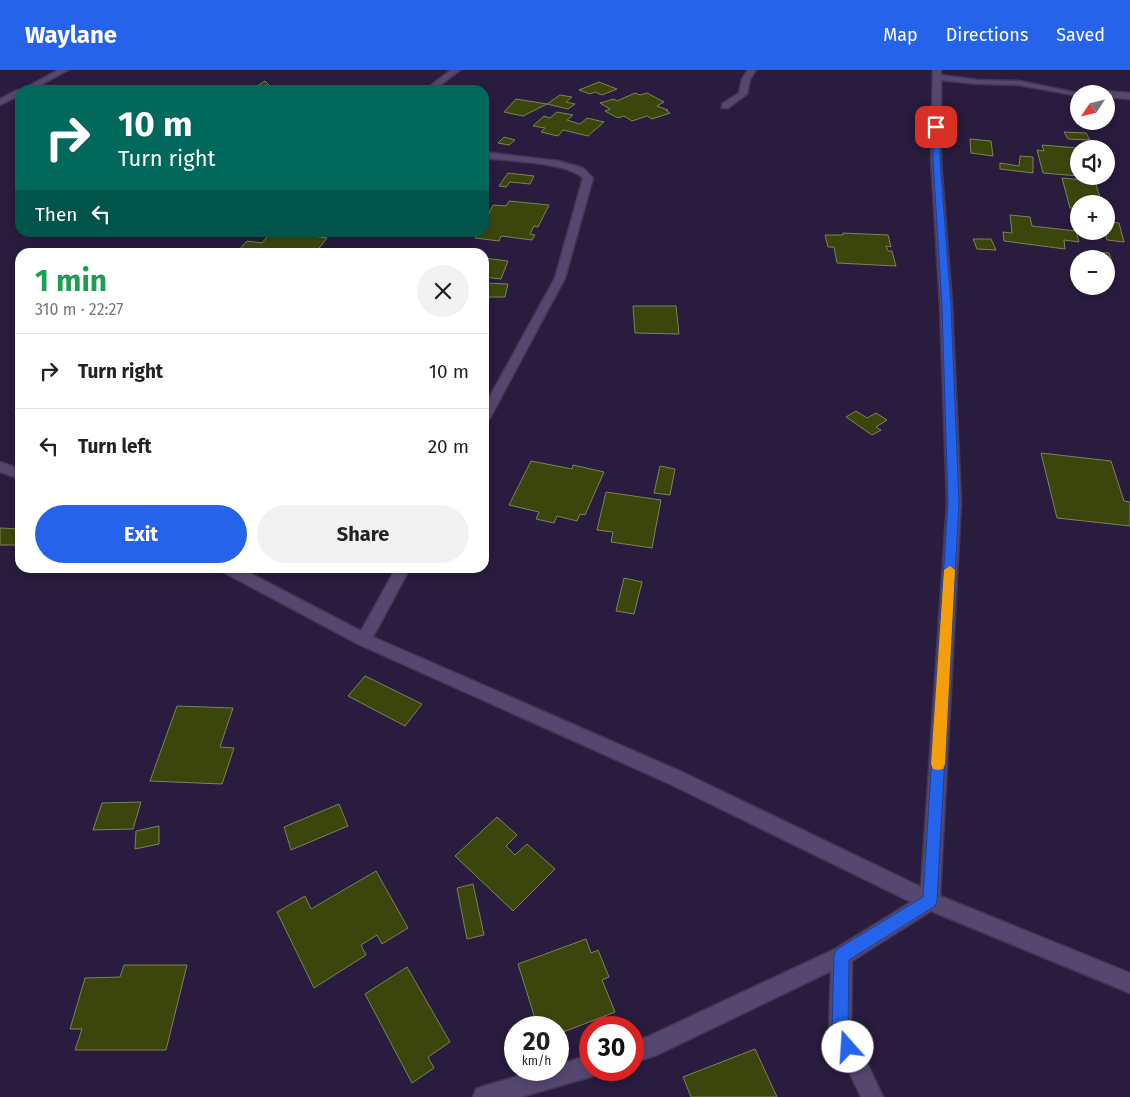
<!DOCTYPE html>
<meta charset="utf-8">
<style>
:root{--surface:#fff;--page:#f2f2f2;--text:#222;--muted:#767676;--line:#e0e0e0;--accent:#2563eb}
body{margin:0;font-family:"Fira Sans",sans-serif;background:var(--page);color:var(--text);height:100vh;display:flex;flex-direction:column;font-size:19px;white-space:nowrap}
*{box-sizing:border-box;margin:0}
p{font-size:16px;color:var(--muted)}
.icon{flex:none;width:28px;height:28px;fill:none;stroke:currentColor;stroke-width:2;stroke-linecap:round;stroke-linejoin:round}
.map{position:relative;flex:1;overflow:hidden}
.drawer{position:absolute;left:15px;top:178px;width:474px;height:325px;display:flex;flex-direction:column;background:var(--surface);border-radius:15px;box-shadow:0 2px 8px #0003}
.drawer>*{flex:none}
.banner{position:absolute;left:15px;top:15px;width:474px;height:152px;border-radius:15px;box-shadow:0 2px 8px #0003;background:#00695c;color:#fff;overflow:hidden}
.needle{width:32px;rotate:235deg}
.tools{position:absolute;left:1070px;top:15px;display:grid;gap:10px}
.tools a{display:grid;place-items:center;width:45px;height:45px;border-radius:50%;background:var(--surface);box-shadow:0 2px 8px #0003;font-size:25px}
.speed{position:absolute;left:504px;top:946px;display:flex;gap:10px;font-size:25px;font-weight:700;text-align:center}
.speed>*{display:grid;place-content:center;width:65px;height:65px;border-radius:50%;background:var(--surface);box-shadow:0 2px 8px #0003;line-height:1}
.speed small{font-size:12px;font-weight:400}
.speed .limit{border:8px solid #d22;background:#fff;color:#111}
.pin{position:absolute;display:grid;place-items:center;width:42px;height:42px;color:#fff;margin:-21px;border-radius:10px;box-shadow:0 2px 8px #0006}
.me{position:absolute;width:55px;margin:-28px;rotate:341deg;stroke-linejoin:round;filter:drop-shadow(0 0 4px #0008)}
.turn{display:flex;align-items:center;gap:18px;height:105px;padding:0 20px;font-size:22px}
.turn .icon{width:65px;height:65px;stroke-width:2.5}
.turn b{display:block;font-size:35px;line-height:42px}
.then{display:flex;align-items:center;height:48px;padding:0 20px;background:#0003;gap:10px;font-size:19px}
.round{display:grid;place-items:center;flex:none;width:52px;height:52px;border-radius:26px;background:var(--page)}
.summary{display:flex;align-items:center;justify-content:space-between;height:85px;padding:0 20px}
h1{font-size:30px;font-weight:700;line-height:38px;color:#1e9e55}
.action{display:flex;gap:10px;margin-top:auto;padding:10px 20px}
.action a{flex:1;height:58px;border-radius:30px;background:var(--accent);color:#fff;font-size:20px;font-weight:700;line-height:58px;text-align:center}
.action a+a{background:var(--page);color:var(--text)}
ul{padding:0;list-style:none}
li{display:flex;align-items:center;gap:15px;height:75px;padding:0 20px;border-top:1px solid var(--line)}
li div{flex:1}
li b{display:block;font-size:19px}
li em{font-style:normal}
header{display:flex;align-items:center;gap:30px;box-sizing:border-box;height:70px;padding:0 25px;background:var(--accent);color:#fff}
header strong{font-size:24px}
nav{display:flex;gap:28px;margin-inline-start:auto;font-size:18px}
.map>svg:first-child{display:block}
.building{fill:#3c460c;stroke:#7a8457}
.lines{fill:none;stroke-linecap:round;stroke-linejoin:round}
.minor-casing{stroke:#423655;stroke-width:3}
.minor{fill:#554870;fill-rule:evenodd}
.route{fill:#2563eb;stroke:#184099}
.slow{fill:#f59e0b}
</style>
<header>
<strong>Waylane</strong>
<nav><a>Map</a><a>Directions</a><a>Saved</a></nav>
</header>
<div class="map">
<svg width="1130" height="1027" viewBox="0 0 1130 1027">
<rect width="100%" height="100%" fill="#291c3f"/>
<path class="building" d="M265,11L270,16L265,20H251Z
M599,12L617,19L602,25L595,22L590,24L579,20Z
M635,23L640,25L647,23L664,32L657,36L668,40H666L670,43L652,49L647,46L632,51L624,46L618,48L605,41L610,39L600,33L614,29L617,31Z
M560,25L572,27L566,32L575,34L568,39L547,34Z
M516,29L547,34L523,46L504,42Z
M557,42L573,45L567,50L580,54L587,48L604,52L588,66L563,60L558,66L541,62L545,58L533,56L544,46L550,48Z
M1064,62L1086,63L1090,70L1068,69Z
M504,67L515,70L509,75L498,73Z
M970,69L991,71L993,86L971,83Z
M1042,75L1078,78L1079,106L1043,103L1037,80L1044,81Z
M1020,86L1033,87V103L1000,99V93L1019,96Z
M508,103L534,106L530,114L510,112L506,117L499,116Z
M1062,108L1095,111L1102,134H1079V139L1070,138Z
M509,131L549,135L538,157L534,156L530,164L535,165L532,170L501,166L499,171L475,168L478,162H484V153L493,135L506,136Z
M1010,145L1030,147L1032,156L1076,161L1079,172L1064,170L1065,179L1004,171L1003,162L1012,163Z
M1106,152L1119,153L1124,172L1107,170L1105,161Z
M271,162H287L327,168L316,182H237L247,171L262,173Z
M843,163L888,165L891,177L886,176L888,181H892L896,196L837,193L834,177H828L825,165H843Z
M973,169H991L996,180L977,179Z
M1089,182L1109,183L1113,195L1106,194V189H1091Z
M484,188L508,191L501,209L484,207Z
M484,213L508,214L505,227H489L488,232L484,231Z
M633,236H676L679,264L635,263Z
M856,341L867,348L876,343L887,350L876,357L881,360L872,365L846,347Z
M1041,383L1111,391L1124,431L1130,432V456L1057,448Z
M531,391L572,399L573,395L604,402L585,445L580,444L577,451L557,446L554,453L536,449L539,442L509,435Z
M660,396L675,399L670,425L654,423Z
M606,422L661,430L652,478L611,472L613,462L597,460Z
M0,458L20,459V475H0Z
M624,508L642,512L634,544L616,541Z
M365,606L422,634L405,656L348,626Z
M177,636L233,638L220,677L234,678L222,714L150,711Z
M141,732L133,759L93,760L102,733Z
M339,734L348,756L291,780L284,757Z
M497,747L517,765L506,776L515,785L527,774L555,799L513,841L455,786Z
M159,756V774L135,779L136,761Z
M376,801L408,858L382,874L377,865L361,875L366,885L314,918L277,842L305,826L311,839Z
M473,814L484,865L467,869L457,818Z
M586,869L591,883L598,880L609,907L602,910L615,942L558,964V958H538L518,894Z
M124,895H187L166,980H75L82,959H70L85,908L120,907Z
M407,897L450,972L428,987L434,998L412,1013L365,924Z
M755,979L777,1027H691L683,1007Z"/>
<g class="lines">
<defs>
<path id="minor" d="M58,0H68L39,16L120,18L124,20H27L25,18Z
M451,0H460L434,20H425Z
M748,0H756L750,9L747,24L728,38H722V34L739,23L742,9Z
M933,0H941V5L978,10L1019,11L1083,24H1079V26L1019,15L978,14L941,10V90L952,235L961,433L940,826L1130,903V923L931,841L852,891L851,959L883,1027H861L829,960L831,901L657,985L632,993V971L647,967L835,879L911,832L670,714L358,574L223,502L221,498H240L361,561L396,498H410L373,567L682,702L921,817L947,433L940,235L931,90Z
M17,20H22H20V25L0,35V29Z
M1106,21L1130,23V29L1106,27V24H1102Z
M484,82L558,91L583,98L593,108L565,208L490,348L484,352V337L555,208L583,108C567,92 508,91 484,88Z
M0,392L20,399V409L0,402Z
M590,985V1000H599L598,1004L590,1007L521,1027H473L476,1019L484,1016L539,1000H558V995Z"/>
</defs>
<use href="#minor" class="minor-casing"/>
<use href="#minor" class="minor"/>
</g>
<path class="route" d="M936,55L940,57V90L951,236L959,433L937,831L935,836L849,890L848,960L856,977L854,983L848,985L842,983L832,960L834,886L836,880L923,827L948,433L942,236L933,90V57Z"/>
<path class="slow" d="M950,496L955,500L945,694L943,699L938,700L933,699L931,694L944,500Z"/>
</svg>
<div class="tools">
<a><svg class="needle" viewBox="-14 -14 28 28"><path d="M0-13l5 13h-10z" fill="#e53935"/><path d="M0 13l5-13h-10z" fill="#767676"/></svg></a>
<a><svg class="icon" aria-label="sound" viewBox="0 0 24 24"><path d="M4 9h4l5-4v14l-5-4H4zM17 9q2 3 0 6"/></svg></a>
<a>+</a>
<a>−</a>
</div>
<div class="speed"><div>20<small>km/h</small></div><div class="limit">30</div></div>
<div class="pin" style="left:936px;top:57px;background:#d93025"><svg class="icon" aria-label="arrive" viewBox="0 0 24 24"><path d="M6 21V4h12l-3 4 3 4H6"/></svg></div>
<svg class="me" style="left:848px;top:977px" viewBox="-20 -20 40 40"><circle r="19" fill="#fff"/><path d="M0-13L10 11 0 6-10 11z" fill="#2563eb"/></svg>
<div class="banner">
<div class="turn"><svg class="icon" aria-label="right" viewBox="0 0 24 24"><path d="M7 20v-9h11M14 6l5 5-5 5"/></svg><div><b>10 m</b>Turn right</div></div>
<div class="then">Then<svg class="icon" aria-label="left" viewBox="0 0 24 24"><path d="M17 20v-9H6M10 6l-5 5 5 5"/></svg></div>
</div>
<section class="drawer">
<div class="summary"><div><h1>1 min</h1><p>310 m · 22:27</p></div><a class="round"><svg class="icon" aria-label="close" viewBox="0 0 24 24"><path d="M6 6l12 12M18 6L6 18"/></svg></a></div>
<ul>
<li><svg class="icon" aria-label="right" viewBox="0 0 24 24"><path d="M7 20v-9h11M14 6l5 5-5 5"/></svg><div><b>Turn right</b></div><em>10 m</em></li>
<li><svg class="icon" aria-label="left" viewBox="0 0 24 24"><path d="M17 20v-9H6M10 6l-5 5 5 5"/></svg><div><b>Turn left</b></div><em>20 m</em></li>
</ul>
<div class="action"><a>Exit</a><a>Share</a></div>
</section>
</div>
